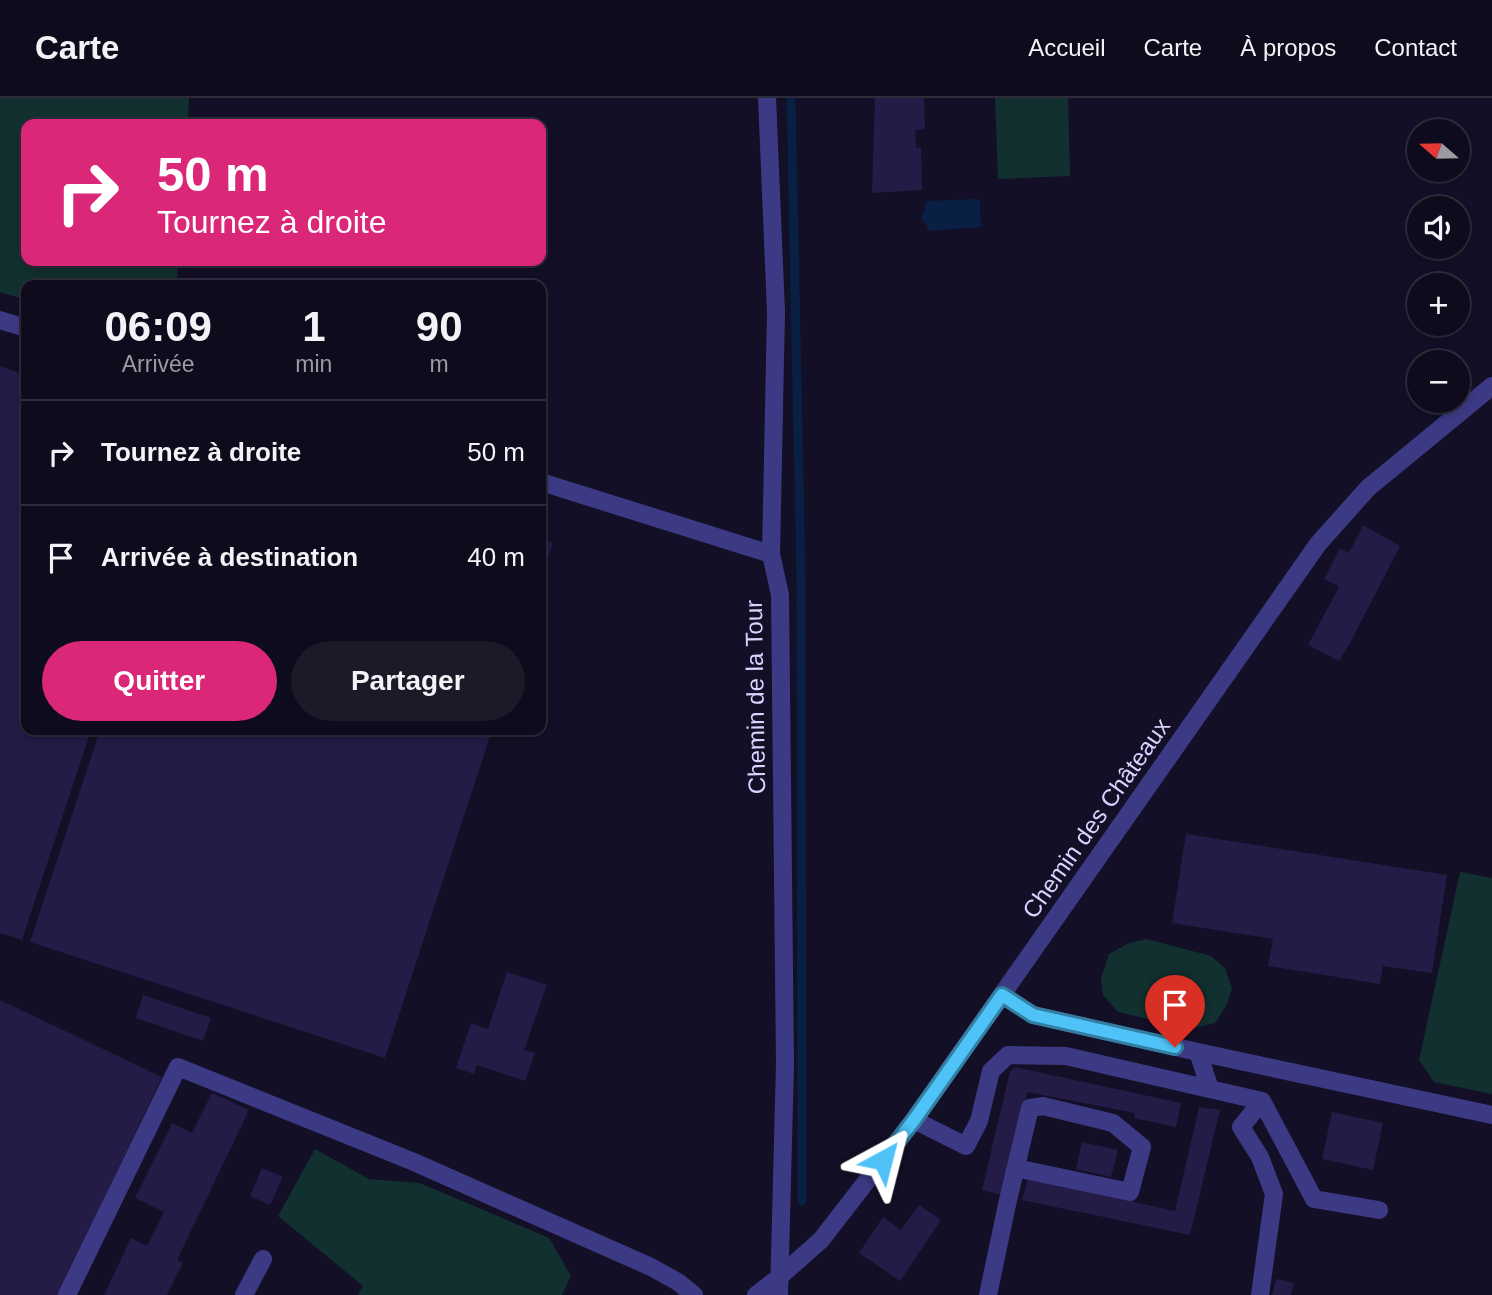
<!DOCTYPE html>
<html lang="fr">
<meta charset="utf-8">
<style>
:root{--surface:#0e0b1c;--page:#1c1929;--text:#f1f3f6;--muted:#9b9ba3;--line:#2e2b3b;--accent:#db2777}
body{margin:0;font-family:Arial,sans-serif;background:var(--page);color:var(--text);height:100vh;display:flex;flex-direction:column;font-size:26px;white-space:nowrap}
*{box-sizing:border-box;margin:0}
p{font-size:23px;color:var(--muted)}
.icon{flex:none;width:38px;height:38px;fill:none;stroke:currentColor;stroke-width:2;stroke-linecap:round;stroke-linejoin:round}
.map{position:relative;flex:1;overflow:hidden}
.drawer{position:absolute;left:21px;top:182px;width:525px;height:455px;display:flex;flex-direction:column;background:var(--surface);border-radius:14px;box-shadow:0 4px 10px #0003,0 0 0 2px var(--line)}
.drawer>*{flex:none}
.hud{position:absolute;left:21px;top:21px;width:525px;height:147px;border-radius:14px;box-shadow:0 4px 10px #0003,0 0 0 2px var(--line);background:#db2777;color:#fff;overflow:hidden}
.needle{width:46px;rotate:290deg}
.controls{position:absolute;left:1407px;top:21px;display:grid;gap:14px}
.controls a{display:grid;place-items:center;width:63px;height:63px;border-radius:50%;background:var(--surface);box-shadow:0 4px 10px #0003,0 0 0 2px var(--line);font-size:35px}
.pin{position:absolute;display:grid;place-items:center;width:60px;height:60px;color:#fff;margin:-72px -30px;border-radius:50% 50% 50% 0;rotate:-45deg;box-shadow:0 0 7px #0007}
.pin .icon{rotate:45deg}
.me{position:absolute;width:77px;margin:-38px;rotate:38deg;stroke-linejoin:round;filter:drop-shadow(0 0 5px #0008)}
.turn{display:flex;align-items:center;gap:24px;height:147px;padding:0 21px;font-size:32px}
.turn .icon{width:91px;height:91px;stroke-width:2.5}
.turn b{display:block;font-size:49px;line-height:60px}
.eta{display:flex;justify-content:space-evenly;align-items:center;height:119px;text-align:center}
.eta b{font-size:42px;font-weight:700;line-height:49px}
.primary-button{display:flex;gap:14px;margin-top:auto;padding:14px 21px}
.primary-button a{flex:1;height:80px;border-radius:42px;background:var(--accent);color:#fff;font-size:28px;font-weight:700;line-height:80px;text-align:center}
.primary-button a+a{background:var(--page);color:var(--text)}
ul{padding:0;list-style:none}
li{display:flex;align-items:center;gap:21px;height:105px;padding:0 21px;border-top:2px solid var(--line)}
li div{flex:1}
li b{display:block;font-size:26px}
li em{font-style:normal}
header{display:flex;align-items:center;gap:42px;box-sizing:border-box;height:98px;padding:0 35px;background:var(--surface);border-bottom:2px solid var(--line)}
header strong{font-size:33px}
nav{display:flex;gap:38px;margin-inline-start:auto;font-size:24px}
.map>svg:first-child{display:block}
.green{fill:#12302f}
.water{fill:#0a1f44}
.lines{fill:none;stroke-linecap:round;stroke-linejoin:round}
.stream{stroke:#0a1f44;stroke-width:9}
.building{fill:#241b47}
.minor{stroke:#3d3a85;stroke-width:18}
.route-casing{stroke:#337fa1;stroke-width:18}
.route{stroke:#4fc3f7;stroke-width:12}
.labels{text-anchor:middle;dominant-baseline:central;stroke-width:7;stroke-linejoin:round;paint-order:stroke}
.street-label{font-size:24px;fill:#d9d4ff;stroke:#130f26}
</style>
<header>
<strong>Carte</strong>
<nav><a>Accueil</a><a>Carte</a><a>À propos</a><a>Contact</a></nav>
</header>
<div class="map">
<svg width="1492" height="1197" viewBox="0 0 1492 1197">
<rect width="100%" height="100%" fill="#130f26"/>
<path class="green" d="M0,0H189L188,26H26V163H178L177,187H26V202L0,194Z
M995,0H1068L1070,78L998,81Z
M1460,774L1492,780V996L1434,984L1419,962Z
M1147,841L1211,858L1225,870L1232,891L1226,908L1215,925L1190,931L1118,914L1103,897L1101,880L1109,856L1129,845Z
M315,1051L369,1081L420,1085L549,1140L571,1178L562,1197H358L363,1188L278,1118Z"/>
<path class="water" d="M980,101L981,129L928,133L926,125L922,122L921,118L925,112L926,103Z"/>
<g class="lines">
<path class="stream" d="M791,0L801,478L802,1103"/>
</g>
<path class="building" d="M875,0H924L925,31L915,32L916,50L921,49L922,92L872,95Z
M0,268L26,277V632H91L22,842L0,835Z
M1363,427L1400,448L1349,547L1339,563L1308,547L1339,489L1324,481L1340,450L1349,455Z
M541,441L553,445L541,481Z
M100,632H492L385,960L30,844Z
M1186,736L1447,777L1432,875L1383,868L1380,886L1268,868L1273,841L1172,825Z
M507,874L547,887L524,952L535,955L525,983L477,967L474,976L456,970L471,925L488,931Z
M143,897L211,920L203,943L136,920Z
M0,902L162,979L58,1197H0Z
M1015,969L1181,1005L1176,1029L1134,1020L1135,1015L1027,994L1003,1097L982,1092L1010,973Z
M212,995L249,1012L177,1162L183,1165L167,1197H104L131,1140L147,1148L164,1114L135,1100L172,1025L192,1035Z
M1199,1009L1220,1012L1190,1137L1022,1102L1028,1080L1175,1113Z
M1332,1014L1383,1025L1373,1072L1322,1061Z
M1082,1044L1118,1052L1111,1079L1076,1071Z
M262,1070L283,1079L270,1107L250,1098Z
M919,1107L941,1122L900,1183L859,1155L883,1119L901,1132Z
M1276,1181L1294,1185L1291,1197H1272Z"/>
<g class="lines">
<path class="minor" d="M767,0L776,214L771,456L780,497L785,966L779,1197
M0,222L26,230
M541,384L771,456
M1002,897L1033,917L1198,954L1210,991
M1198,954L1492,1017
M914,1022L966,1048L979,1023L991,973L1008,957L1066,958L1262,1003L1314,1101L1379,1112
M67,1197L178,969L414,1064L651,1169L678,1184L694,1197
M244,1197L263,1161
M756,1197L778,1180L821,1142L914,1022L1318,446L1368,390L1492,288
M988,1197L1008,1102L1030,1010L1043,1008L1113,1025L1142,1049L1130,1094L1016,1070
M1260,1197L1274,1096L1260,1059L1241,1029L1262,1003"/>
</g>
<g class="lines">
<defs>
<path id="route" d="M883,1062L914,1022L1002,897L1033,917L1175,949"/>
</defs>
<use href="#route" class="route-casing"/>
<use href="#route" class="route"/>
</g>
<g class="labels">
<g class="street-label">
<text transform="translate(755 599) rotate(-91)">Chemin de la Tour</text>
<text transform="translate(1096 720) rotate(-55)">Chemin des Châteaux</text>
</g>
</g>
</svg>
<div class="controls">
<a><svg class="needle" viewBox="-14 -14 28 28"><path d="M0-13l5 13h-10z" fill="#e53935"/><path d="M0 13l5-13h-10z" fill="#9b9ba3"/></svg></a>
<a><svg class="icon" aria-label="sound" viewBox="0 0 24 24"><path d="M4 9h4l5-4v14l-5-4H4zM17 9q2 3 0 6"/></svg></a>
<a>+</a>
<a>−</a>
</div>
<div class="pin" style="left:1175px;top:949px;background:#d93025"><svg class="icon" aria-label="arrive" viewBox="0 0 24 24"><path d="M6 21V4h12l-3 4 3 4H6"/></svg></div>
<svg class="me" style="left:883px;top:1062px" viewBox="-20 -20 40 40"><path d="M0-17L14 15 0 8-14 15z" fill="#4fc3f7" stroke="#fff" stroke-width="4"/></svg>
<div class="hud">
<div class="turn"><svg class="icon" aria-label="right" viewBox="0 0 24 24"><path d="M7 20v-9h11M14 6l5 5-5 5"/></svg><div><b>50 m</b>Tournez à droite</div></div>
</div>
<section class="drawer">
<div class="eta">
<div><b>06:09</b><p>Arrivée</p></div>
<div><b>1</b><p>min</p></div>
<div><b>90</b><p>m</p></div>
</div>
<ul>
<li><svg class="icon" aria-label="right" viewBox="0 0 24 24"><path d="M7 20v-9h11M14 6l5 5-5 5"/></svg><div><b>Tournez à droite</b></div><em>50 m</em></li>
<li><svg class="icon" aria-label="arrive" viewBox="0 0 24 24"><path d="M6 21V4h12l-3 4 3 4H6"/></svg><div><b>Arrivée à destination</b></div><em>40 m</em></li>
</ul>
<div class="primary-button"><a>Quitter</a><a>Partager</a></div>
</section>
</div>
